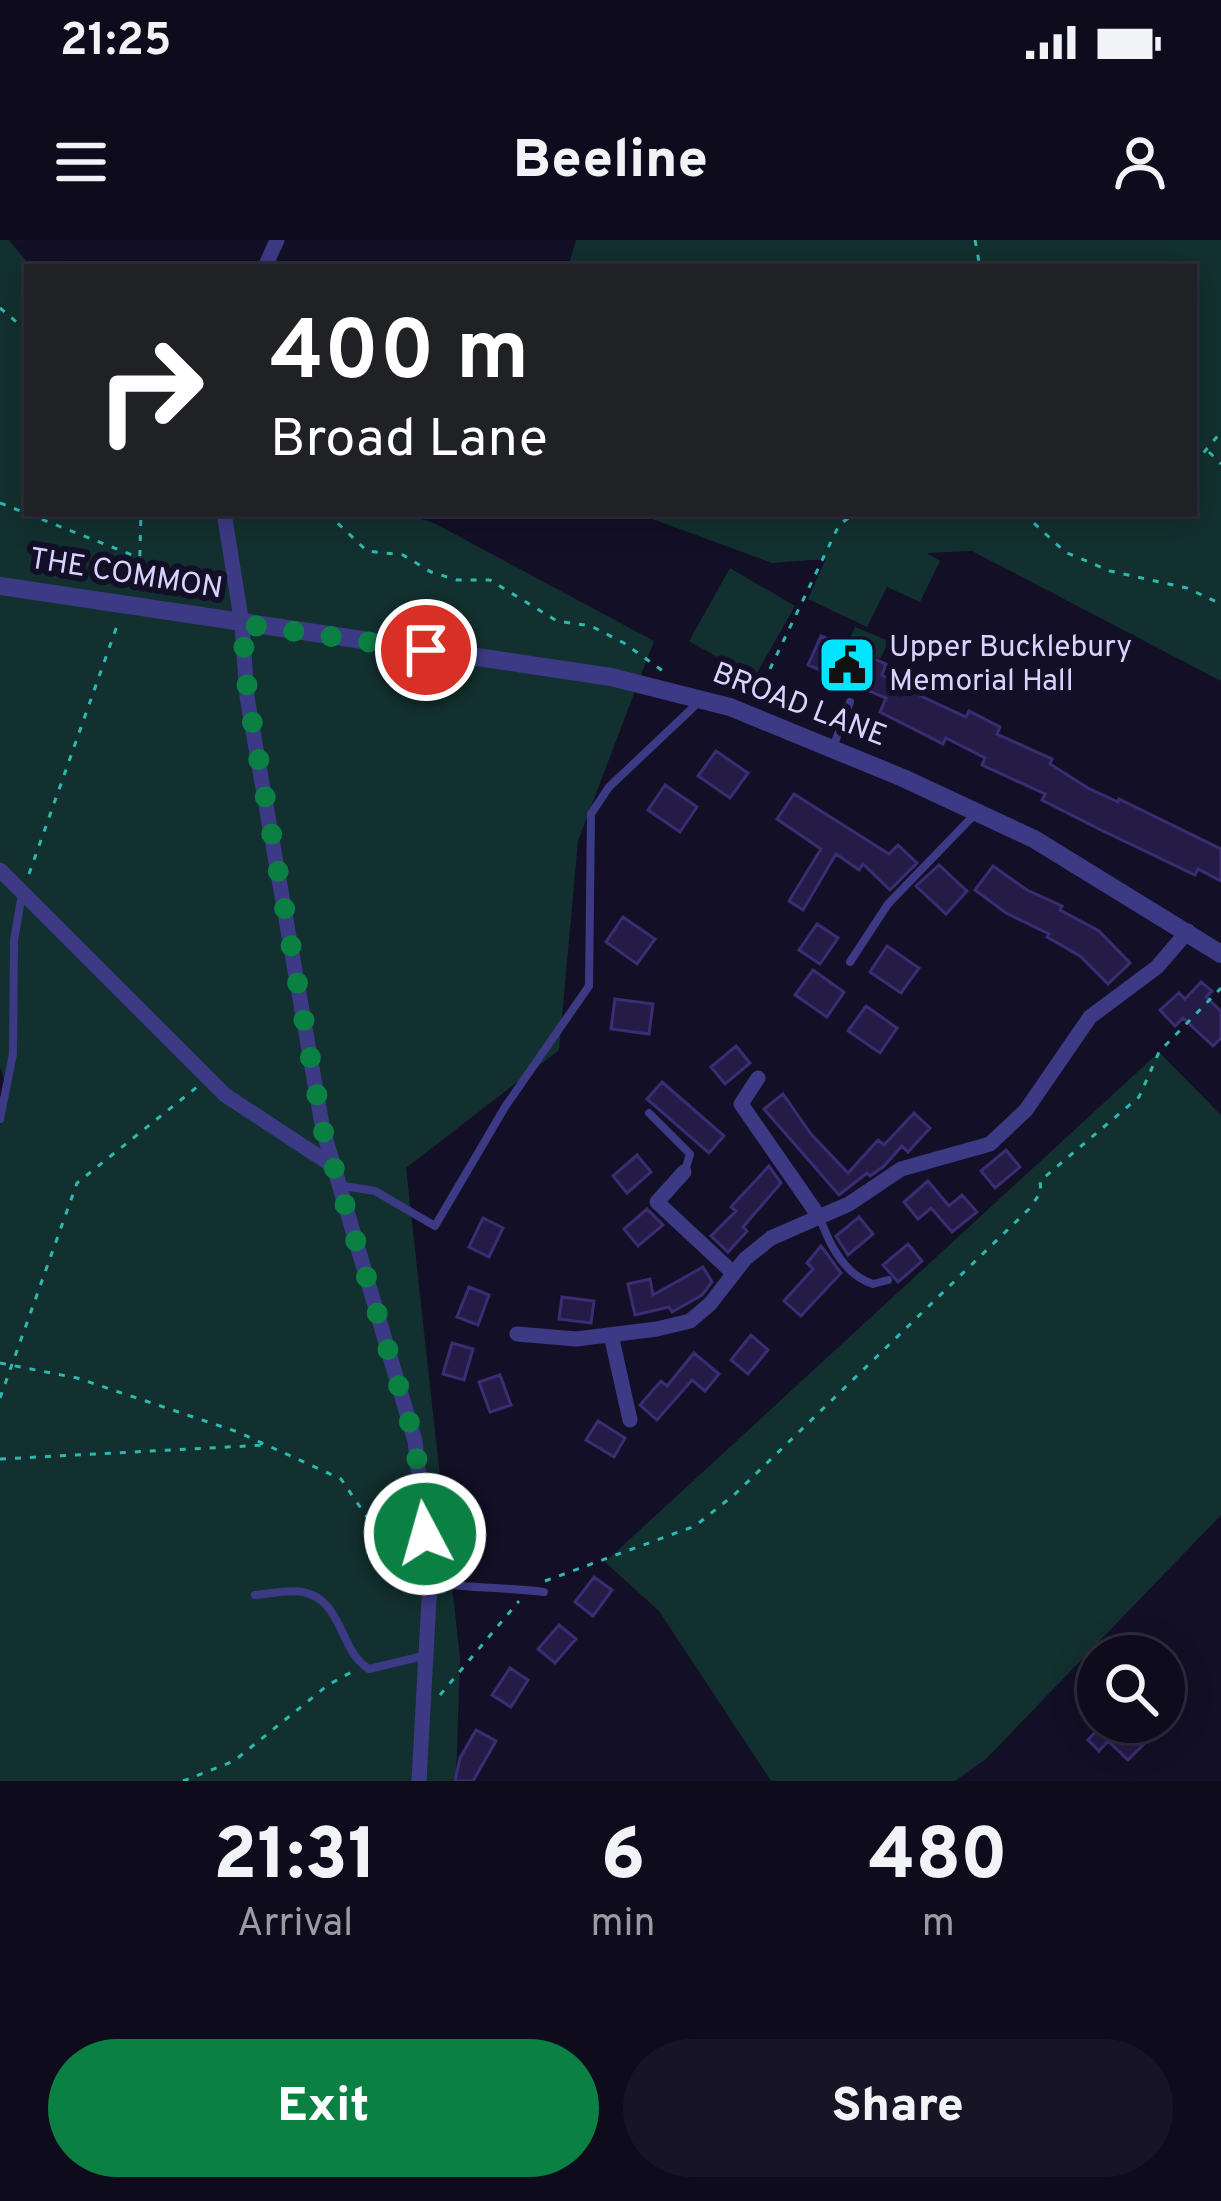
<!DOCTYPE html>
<style>
:root{--surface:#0e0b1c;--page:#171425;--text:#f1f3f6;--muted:#9b9ba3;--line:#2e2b3b;--accent:#0b8043}
body{margin:0;font-family:Overpass,sans-serif;background:var(--page);color:var(--text);height:100vh;display:flex;flex-direction:column;font-size:45px;white-space:nowrap}
*{box-sizing:border-box;margin:0}
p{font-size:39px;color:var(--muted)}
.icon{flex:none;width:66px;height:66px;fill:none;stroke:currentColor;stroke-width:2;stroke-linecap:round;stroke-linejoin:round}
.map{position:relative;height:1541px;overflow:hidden}
.panel{display:flex;flex-direction:column;background:var(--surface);flex:1}
.panel>*{flex:none}
.hud{position:absolute;left:24px;top:24px;width:1173px;height:252px;border-radius:0px;box-shadow:0 6px 30px #0003,0 0 0 3px var(--line);background:#202124;color:#fff;overflow:hidden}
.buttons{position:absolute;left:1077px;top:1395px;display:grid;gap:24px}
.buttons a{display:grid;place-items:center;width:108px;height:108px;border-radius:50%;background:var(--surface);box-shadow:0 6px 30px #0003,0 0 0 3px var(--line);font-size:60px}
.pin{position:absolute;display:grid;place-items:center;width:102px;height:102px;color:#fff;margin:-51px;border:6px solid #fff;border-radius:50%;box-shadow:0 3px 12px #0007}
.me{position:absolute;width:132px;margin:-66px;rotate:354deg;stroke-linejoin:round;filter:drop-shadow(0 0 9px #0008)}
.turn{display:flex;align-items:center;gap:42px;height:252px;padding:0 48px;font-size:54px}
.turn .icon{width:156px;height:156px;stroke-width:2.5}
.turn b{display:block;font-size:84px;line-height:102px}
.eta{display:flex;justify-content:space-evenly;align-items:center;height:204px;text-align:center}
.eta b{font-size:72px;font-weight:800;line-height:84px}
.button{display:flex;gap:24px;margin-top:auto;padding:24px 48px}
.button a{flex:1;height:138px;border-radius:72px;background:var(--accent);color:#fff;font-size:48px;font-weight:800;line-height:138px;text-align:center}
.button a+a{background:var(--page);color:var(--text)}
.status{display:flex;justify-content:space-between;align-items:center;height:84px;padding:0 60px;background:var(--surface);direction:ltr}
.status svg{height:33px;fill:currentColor}
header{display:flex;justify-content:space-between;align-items:center;height:156px;padding:0 48px;background:var(--surface);font-size:54px;font-weight:800}
.map>svg:first-child{display:block}
.green{fill:#12302f}
.building{fill:#241b47;stroke:#3b2d73;stroke-width:3}
.lines{fill:none;stroke-linecap:round;stroke-linejoin:round}
.path{stroke:#2fb8b0;stroke-width:3;stroke-dasharray:6 9;stroke-linecap:butt}
.service{stroke:#3d3a85;stroke-width:8}
.minor{stroke:#3d3a85;stroke-width:15}
.tertiary{stroke:#3d3a85;stroke-width:18}
.route{stroke:#0b8043;stroke-width:21;stroke-dasharray:0 37.8}
.labels{text-anchor:middle;dominant-baseline:central;stroke-width:12;stroke-linejoin:round;paint-order:stroke}
.street-label{font-size:30px;fill:#d9d4ff;stroke:#130f26}
.poi-label{font-size:30px;fill:#d9d4ff;stroke:#130f26;text-anchor:start}
</style>
<div class="status"><b>21:25</b><svg viewBox="0 0 49 12"><path d="M0 12V9h3v3zM5 12V6h3v6zM10 12V3h3v9zM15 12V0h3v12zM26 1h20v11H26zM47 4h2v5h-2z"/></svg></div>
<header><svg class="icon" aria-label="menu" viewBox="0 0 24 24"><path d="M4 6h16M4 12h16M4 18h16"/></svg>Beeline<svg class="icon" aria-label="person" viewBox="0 0 24 24"><circle cx="12" cy="8" r="4"/><path d="M4 21q1-7 8-7t8 7"/></svg></header>
<div class="map">
<svg width="1221" height="1541" viewBox="0 0 1221 1541">
<rect width="100%" height="100%" fill="#130f26"/>
<path class="green" d="M0,0H9L31,27H27V273H402L434,283L654,401L578,601L559,810L406,928L460,1418L456,1541H0V885L7,848L0,827Z
M576,0H1221V441L972,311L927,313L940,321L920,362L887,347L867,387L808,359L826,319L772,323L636,273H1194V27H568Z
M730,328L795,366L754,438L689,401Z
M855,387L889,401L880,419L847,404Z
M1159,812L1221,875V1275L986,1519L955,1541H771L659,1371L605,1322Z"/>
<path class="building" d="M821,396L886,424L882,435L925,458L966,477L969,471L1000,487L997,494L1052,519L1050,524L1088,548L1118,562L1119,559L1221,609V641L1198,629L1195,635L1099,589L1042,560L1045,554L982,525L985,518L946,498L943,504L880,472L886,458L808,425Z
M716,511L748,533L730,558L698,536Z
M665,545L697,567L680,592L648,570Z
M794,554L889,614L898,605L917,623L890,650L863,624L859,630L836,614L803,670L789,661L821,609L777,579Z
M939,625L967,651L946,674L916,646Z
M993,626L1027,650L1062,666L1060,670L1099,691L1130,723L1108,744L1080,716L1047,697L1049,694L1006,673L975,650Z
M623,677L655,699L637,724L606,702Z
M817,684L838,698L820,724L799,710Z
M887,706L919,728L901,753L870,732Z
M813,730L844,752L827,777L795,755Z
M1201,742L1212,751L1206,757L1221,771V798L1213,806L1183,778L1175,786L1160,770L1179,753L1185,759Z
M615,759L653,764L649,794L611,789Z
M866,766L897,788L880,813L848,791Z
M736,806L750,823L725,844L711,827Z
M662,842L724,896L709,913L647,859Z
M783,854L811,894L848,933L878,900L884,905L914,873L930,888L908,912L902,906L884,926L870,936L867,933L839,955L764,869Z
M1006,910L1020,927L995,948L981,931Z
M637,915L651,932L627,953L613,936Z
M769,926L781,943L743,987L747,991L728,1012L711,996L736,971L731,967Z
M928,941L949,966L962,955L977,972L952,992L931,968L918,979L904,962Z
M647,969L663,985L638,1006L624,989Z
M859,977L873,994L848,1015L836,996Z
M483,978L503,988L489,1017L469,1007Z
M908,1004L922,1021L898,1042L883,1025Z
M821,1006L841,1033L801,1076L784,1061L813,1029L807,1023Z
M703,1027L712,1042L702,1055L672,1072L669,1067L635,1075L628,1044L650,1039L653,1055Z
M469,1047L489,1055L478,1085L457,1077Z
M562,1057L594,1061L591,1083L559,1079Z
M751,1095L768,1110L748,1134L731,1120Z
M452,1103L473,1109L464,1140L443,1134Z
M694,1113L719,1134L705,1151L692,1140L657,1180L640,1165L661,1141L667,1146Z
M500,1135L511,1165L490,1172L479,1142Z
M598,1181L625,1198L614,1217L586,1200Z
M594,1337L612,1350L593,1376L575,1362Z
M559,1385L576,1399L555,1423L538,1409Z
M510,1428L528,1440L511,1467L492,1455Z
M1115,1482H1166L1128,1520L1108,1501L1099,1511L1088,1500L1099,1488L1104,1494Z
M476,1490L496,1501L473,1541H455L460,1518Z"/>
<g class="lines">
<path class="path" d="M975,0L980,27
M0,68L27,91
M1209,212L1221,224
M1194,224L1221,192
M0,263L140,318
M327,273L367,311L403,315L431,332L457,340H490L557,381L591,386L624,403L663,431
M1023,273L1065,312L1110,331L1187,348L1221,364
M139,346L141,273
M757,456L839,285L855,273H872
M29,634L118,383
M0,1123L77,1138L238,1192L341,1239L414,1346
M0,1158L77,943L197,847
M0,1219L266,1205
M545,1341L695,1286L735,1254L1029,969L1041,952L1040,941L1139,857L1159,812L1221,748
M440,1455L519,1361
M183,1541L234,1521L328,1445L355,1430"/>
<path class="service" d="M833,507L850,462
M850,722L888,664L976,573
M649,873L690,914L685,931
M0,879L13,814L14,700L22,654
M338,945L375,951L435,986L505,867L589,746L591,574L609,547L701,460
M819,975C828,1002 844,1035 873,1044L888,1040
M431,1342C469,1349 506,1347 544,1352
M255,1355C269,1354 289,1349 303,1352C343,1360 339,1411 369,1429L423,1416"/>
<path class="minor" d="M265,27L277,0
M224,273L242,384L247,457L323,890L415,1201L430,1341L419,1541
M0,630L225,855L330,924
M758,838L741,864L818,975
M684,932L657,962L733,1033
M517,1094L576,1099L657,1089L690,1081L710,1064L745,1019L771,998L849,964L901,929L990,904L1026,870L1090,777L1157,727L1188,691
M611,1095L630,1180"/>
<path class="tertiary" d="M0,346L611,437L730,467L903,538L1034,599L1221,714"/>
</g>
<g class="lines">
<path class="route" d="M425,1294L415,1201L323,890L248,457L242,384L426,410"/>
</g>
<defs>
<symbol id="civic-square" viewBox="-11 -11 22 22"><rect x="-9" y="-9" width="18" height="18" rx="4" fill="#00e5ff" stroke="#130f26"/><path d="M-.6-6.5H3V-4.5H.6V-3L4-1V1h2V6H-6V1h2V-1L-.6-3ZM-1.2 2.5V6h2.4V2.5Z" fill="#111"/></symbol>
</defs>
<g fill-rule="evenodd">
<use href="#civic-square" x="814" y="392" width="66" height="66"/>
</g>
<g class="labels">
<g class="street-label">
<text transform="translate(126 335) rotate(9)">THE COMMON</text>
<text transform="translate(799 466) rotate(21)">BROAD LANE</text>
</g>
<g class="poi-label">
<text x="889" y="408">Upper Bucklebury<tspan x="889" dy="34">Memorial Hall</tspan></text>
</g>
</g>
</svg>
<div class="buttons">
<a><svg class="icon" aria-label="search" viewBox="0 0 24 24"><circle cx="10" cy="10" r="6"/><path d="M15 15l6 6"/></svg></a>
</div>
<div class="pin" style="left:426px;top:410px;background:#d93025"><svg class="icon" aria-label="arrive" viewBox="0 0 24 24"><path d="M6 21V4h12l-3 4 3 4H6"/></svg></div>
<svg class="me" style="left:425px;top:1294px" viewBox="-20 -20 40 40"><circle r="17" fill="#0b8043" stroke="#fff" stroke-width="3"/><path d="M0-11L8 9 0 5-8 9z" fill="#fff"/></svg>
<div class="hud">
<div class="turn"><svg class="icon" aria-label="right" viewBox="0 0 24 24"><path d="M7 20v-9h11M14 6l5 5-5 5"/></svg><div><b>400 m</b>Broad Lane</div></div>
</div>
</div>
<section class="panel">
<div class="eta">
<div><b>21:31</b><p>Arrival</p></div>
<div><b>6</b><p>min</p></div>
<div><b>480</b><p>m</p></div>
</div>
<div class="button"><a>Exit</a><a>Share</a></div>
</section>
